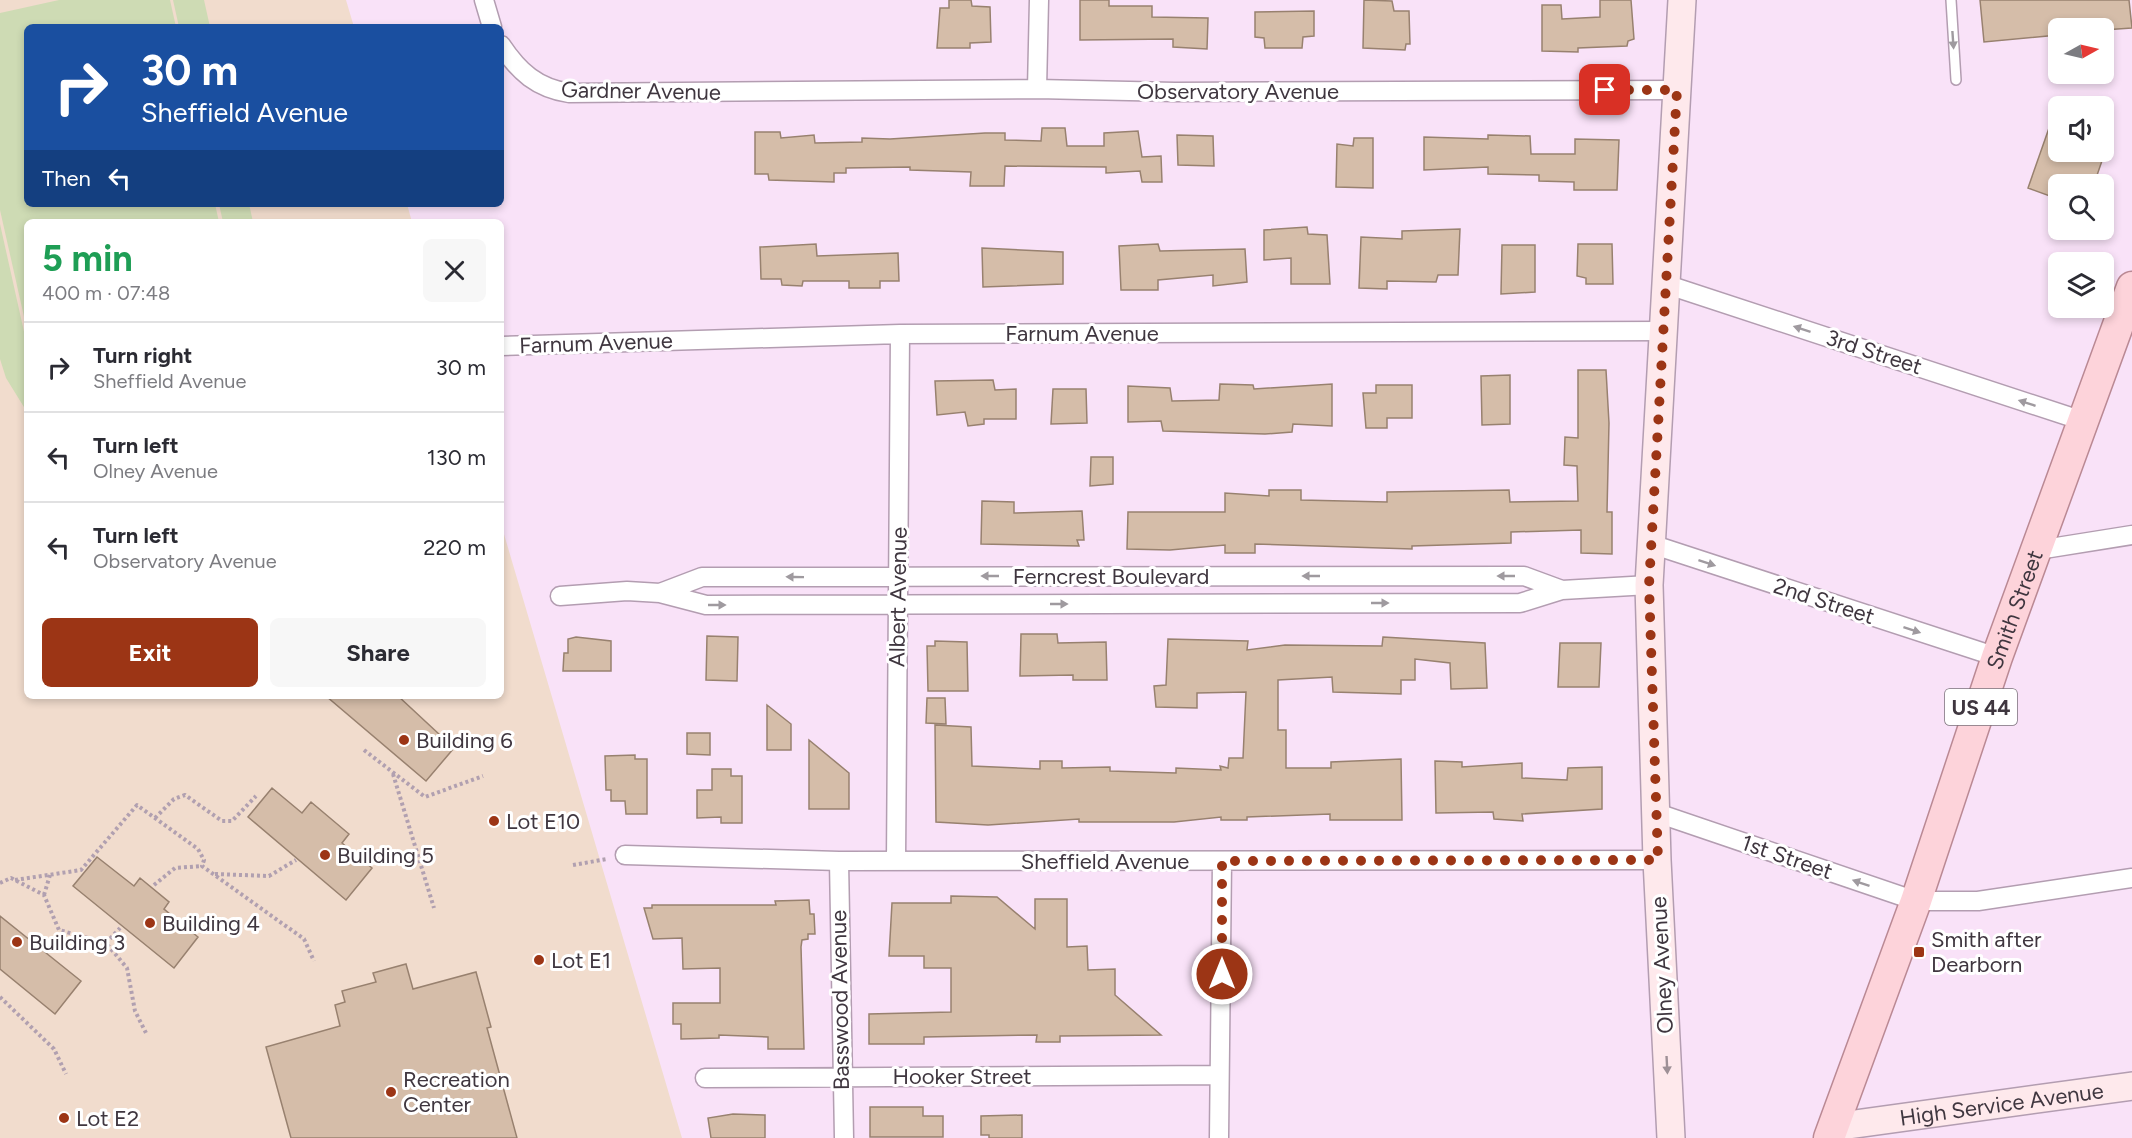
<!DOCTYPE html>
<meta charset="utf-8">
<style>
:root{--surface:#fff;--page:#f7f7f7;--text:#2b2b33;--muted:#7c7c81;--line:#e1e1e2;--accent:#9c3515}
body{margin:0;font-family:Figtree,sans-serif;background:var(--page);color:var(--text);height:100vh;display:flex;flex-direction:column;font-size:22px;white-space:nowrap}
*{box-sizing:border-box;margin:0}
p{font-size:20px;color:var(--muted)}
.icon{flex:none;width:33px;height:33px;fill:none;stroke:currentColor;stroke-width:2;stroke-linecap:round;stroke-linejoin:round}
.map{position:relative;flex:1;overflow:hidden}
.panel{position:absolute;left:24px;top:219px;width:480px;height:480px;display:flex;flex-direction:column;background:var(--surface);border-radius:9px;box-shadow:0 3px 9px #0003}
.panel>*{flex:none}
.guide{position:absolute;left:24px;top:24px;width:480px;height:183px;border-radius:9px;box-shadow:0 3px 9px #0003;background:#1a4fa0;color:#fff;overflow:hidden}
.needle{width:39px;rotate:82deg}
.tools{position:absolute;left:2048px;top:18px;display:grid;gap:12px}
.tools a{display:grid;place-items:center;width:66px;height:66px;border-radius:9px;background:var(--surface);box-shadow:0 3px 9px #0003;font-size:30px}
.pin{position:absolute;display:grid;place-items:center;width:51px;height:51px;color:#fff;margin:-26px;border-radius:12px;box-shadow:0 3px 9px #0006}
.me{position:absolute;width:66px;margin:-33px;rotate:0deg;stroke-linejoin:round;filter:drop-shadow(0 0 4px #0008)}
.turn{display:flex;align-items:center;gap:21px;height:126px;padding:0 18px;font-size:27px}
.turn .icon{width:78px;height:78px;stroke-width:2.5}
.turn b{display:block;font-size:42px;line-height:51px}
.then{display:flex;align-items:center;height:57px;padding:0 18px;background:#0003;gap:12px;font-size:22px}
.round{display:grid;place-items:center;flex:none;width:63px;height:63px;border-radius:9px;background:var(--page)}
.overview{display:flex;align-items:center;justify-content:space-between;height:102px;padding:0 18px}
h1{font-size:36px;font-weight:700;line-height:45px;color:#1e9e55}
.action{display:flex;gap:12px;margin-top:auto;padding:12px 18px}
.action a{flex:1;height:69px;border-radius:9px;background:var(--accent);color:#fff;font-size:24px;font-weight:700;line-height:69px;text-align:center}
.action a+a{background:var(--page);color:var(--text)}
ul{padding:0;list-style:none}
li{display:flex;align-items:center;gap:18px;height:90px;padding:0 18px;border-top:2px solid var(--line)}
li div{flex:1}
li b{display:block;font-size:22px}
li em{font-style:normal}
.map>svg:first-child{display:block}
.education{fill:#f1dccd}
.green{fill:#cedbb4}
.building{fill:#d5bda9;stroke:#98816f;stroke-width:1.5}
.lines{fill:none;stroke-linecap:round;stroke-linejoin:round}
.lane-casing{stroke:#b39db1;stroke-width:12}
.street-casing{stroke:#b39db1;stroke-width:21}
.secondary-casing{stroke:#b39db1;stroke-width:30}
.primary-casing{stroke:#ba8994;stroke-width:33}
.path{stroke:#b1a0b0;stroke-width:4;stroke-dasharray:3 3;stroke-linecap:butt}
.lane{stroke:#fff;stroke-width:9}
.street{stroke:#fff;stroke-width:18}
.secondary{stroke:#fee9ec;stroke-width:27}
.primary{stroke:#fdd3da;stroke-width:30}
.oneway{fill:#9f9a9f}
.oneway2{fill:#9e9096}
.route{stroke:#9c3515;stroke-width:10;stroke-dasharray:0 18}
.poi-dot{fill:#9c3515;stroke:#fff;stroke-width:2}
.labels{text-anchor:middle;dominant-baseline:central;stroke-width:6;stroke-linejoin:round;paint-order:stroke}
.shield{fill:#fff;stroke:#797279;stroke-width:1.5}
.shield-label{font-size:21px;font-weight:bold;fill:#3f363f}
.street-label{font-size:22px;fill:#3f363f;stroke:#fff}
.poi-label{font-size:22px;fill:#3f363f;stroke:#fff;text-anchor:start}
</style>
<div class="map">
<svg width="2132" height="1138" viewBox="0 0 2132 1138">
<rect width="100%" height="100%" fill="#f9e2f8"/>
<path class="education" d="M0,0H346L354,27H27V204H407L412,222H27V696H501V524L682,1138H0Z"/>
<path class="green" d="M59,0H170L176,27H27V204H215L219,222H27V330L0,210V13Z
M173,0H204L210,27H179Z
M219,204H249L253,222H223Z
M0,224L27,345V412L6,378L0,359Z"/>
<path class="building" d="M949,0H971L972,6L990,7L991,42L970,43V48H937L940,8H949Z
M1080,0H1109V6H1152V17L1208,18L1207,49L1173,47V39L1080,40Z
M1364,0L1392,1L1394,11H1409L1410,44H1406L1405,50L1363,48Z
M1600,0H1631L1634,39L1628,41L1627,46L1578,48V52L1542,51V5H1561L1562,19L1600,17Z
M1980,0H2129L2132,28L2103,30L2058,28V35L1984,42Z
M1314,11V36L1303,37L1302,48H1265L1264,38L1255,37V12Z
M2055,111L2058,112V152H2105L2094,184H2058V199L2028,188Z
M1042,128H1065L1067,146H1104V133L1138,131L1142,157L1161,156L1162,182H1142L1140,171L1106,173V167L1005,166L1004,186H970L971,172L910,170V167L846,168V173H834V182L769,180L768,174H755V132H780L781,138L814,135L815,143L862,142V138L890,139L985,133H1005V140L1041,141Z
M1177,135L1213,136L1214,166L1178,165Z
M1488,135L1530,136L1531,154H1575V139L1619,140L1617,190H1574V182L1539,181V175L1488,174V167L1424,170V137L1488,139Z
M1354,138H1373V188L1336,187L1337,144L1353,146Z
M1307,227L1308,234L1327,235L1330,284H1291V258L1264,260V230Z
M1460,229L1458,275H1438L1436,282L1387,281V289L1359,288L1361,237L1402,239V231Z
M816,244L817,256L898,253L899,281H880V288H849V281H803L802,286L782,285L781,279H761L760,247Z
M1158,244L1160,251L1245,249L1247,282L1213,286V275L1158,280V290H1121L1119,246Z
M1578,244H1612L1613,284H1586V278L1577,276Z
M1502,245H1535V292L1501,294Z
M982,248L1063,252V284L983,287Z
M1578,370H1606L1609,423L1607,512H1612V554L1581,553V530L1511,532V543L1412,546V549L1255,544V553H1225V545L1170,550L1127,549L1128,512H1225V493L1269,496V490H1301V500L1387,502V492L1509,490L1510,502L1578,501L1577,466L1564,465L1565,437L1578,438Z
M1510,375V424L1482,425L1481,376Z
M993,380L995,390L1016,389V419H984V424L968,426L965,412L937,415L935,381Z
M1220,384L1253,385L1254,389L1332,384V426L1293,424L1292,432L1265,434L1163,431L1161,421L1128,422V386L1170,388L1172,401L1219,400Z
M1376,385H1412V418H1387V428H1366L1363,393H1376Z
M1053,389H1086L1087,423L1051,424Z
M1091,457H1113V484L1090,486Z
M982,501L1014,502V513L1082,511L1084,540H1077L1079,546L981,544Z
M1021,634H1057L1058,643L1106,642L1107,680H1073V675L1020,676Z
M707,636L738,637L737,681L706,680Z
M576,637L611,641V671H563L564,653H568V639Z
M1383,637L1485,643L1487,688L1451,689L1450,663L1415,659V680H1401V694L1333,692L1332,677L1278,680V730H1286V768H1331V762L1401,759L1402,820H1330V814L1247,817V820H1221V817L1174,822H1079V819L988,825L936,822L935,725L971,727L972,766L1040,769V761H1062V768L1110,767V771L1176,773V768L1221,770L1220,766L1228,768L1229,758H1243L1246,692L1197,693V708L1156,707L1154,686L1166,685L1168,639L1248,641L1247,650L1285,645L1382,646Z
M935,641L967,642L968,691H928L927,646H935Z
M1560,643H1601L1599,687H1558Z
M326,696H398L454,748L426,781Z
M927,698H945L946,724L926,723Z
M767,705L791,724V750H767Z
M687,733H710V755L687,754Z
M809,740L849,773V809H809Z
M635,755V759H647V814H626L625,801H611V790H606L605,756Z
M1435,761L1462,762V767L1522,763V778L1567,780L1568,768L1602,767V809L1522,814L1523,821L1494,819L1493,812L1436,813Z
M712,769H731V776H742V823H721V817L697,818V790H712Z
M272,788L302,813L311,802L349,834L342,843L372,868L346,900L248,817Z
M97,857L134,886L140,878L169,902L164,909L198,937L174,968L73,886Z
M951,896L997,897L1035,929V899H1067V947L1087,946L1088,970L1115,969V995L1161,1035L1060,1036V1042H1036L1037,1035L924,1037V1044H869V1014L951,1012V968H924V956H889L892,903H951Z
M809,900L810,914H814L815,934H808V939L802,940L801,947L804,1049H768V1037L719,1035V1038L681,1039V1024H673V1003H720V968L683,969L682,938L653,939L644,908H652V905H776L775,901Z
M0,916L81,981L55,1014L0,969Z
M406,964L413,989L476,972L491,1027L487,1028L517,1138H291L266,1047L340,1026L335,1005L345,1002L342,991L376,982L373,973Z
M870,1107H923V1116H943V1137H870Z
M733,1114L765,1115V1138H711L708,1118Z
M1022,1115V1138H989V1135H981V1116Z"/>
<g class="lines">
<defs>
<path id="lane" d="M1951,0L1956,80"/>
<path id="street" d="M484,0L492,27
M501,45C519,72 537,88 569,93L1037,89L1175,92L1677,90
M1037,89L1039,0
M1665,284L2083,421
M501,346L900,334L1663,331
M1651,544L1997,657
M2038,550L2132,535
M660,593L702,577L1524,576L1562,590
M560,596L627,591L660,593L706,605L1520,603L1562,590L1649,585
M1657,813L1916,901H1978L2132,878
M625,855L839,861L1657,860
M839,861L844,1138
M896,861L900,334
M705,1078L1219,1075
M1219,1138L1222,861"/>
<g id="secondary">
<path id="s1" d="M1833,1127L2132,1086"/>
<path d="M1671,1138L1657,860L1649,585L1682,0"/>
</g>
<g id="primary">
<path id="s2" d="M1829,1138L1916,901L1997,657L2132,287"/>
</g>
</defs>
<use href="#lane" class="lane-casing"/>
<use href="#street" class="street-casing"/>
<use href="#secondary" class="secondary-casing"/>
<use href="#primary" class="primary-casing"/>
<path class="path" d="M364,750L425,797L483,776
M393,774L434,908
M155,818L174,799L185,795L222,821H232L256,796
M573,865L607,859
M215,874L269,876L296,860
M15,880L81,870L137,805L198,849L204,860L202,866L304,939L314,961
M0,883L11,878L44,895L59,930L106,943L127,968L135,1011L147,1035
M154,885L175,868L202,866
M44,895L50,875
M106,943L120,928
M0,997L54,1049L66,1074"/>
<use href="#lane" class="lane"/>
<use href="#street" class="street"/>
<use href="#secondary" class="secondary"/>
<use href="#primary" class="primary"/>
</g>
<defs><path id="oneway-solid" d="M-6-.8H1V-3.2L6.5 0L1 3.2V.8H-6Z" transform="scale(1.5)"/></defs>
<g class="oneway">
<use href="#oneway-solid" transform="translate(1953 40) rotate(86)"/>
<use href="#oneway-solid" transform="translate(1802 329) rotate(-162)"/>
<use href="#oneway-solid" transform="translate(2027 403) rotate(-162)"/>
<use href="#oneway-solid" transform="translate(1707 563) rotate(18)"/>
<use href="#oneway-solid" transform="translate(990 576) rotate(180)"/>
<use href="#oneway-solid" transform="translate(1311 576) rotate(-180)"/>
<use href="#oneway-solid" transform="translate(1506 576) rotate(-180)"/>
<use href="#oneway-solid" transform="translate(795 577) rotate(-179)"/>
<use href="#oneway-solid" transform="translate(1380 603)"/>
<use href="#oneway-solid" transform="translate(1059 604)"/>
<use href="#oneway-solid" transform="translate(717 605)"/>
<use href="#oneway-solid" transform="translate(1912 630) rotate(18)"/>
<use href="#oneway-solid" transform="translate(1861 883) rotate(-161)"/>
</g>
<use class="oneway2" href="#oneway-solid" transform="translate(1667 1065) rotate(87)"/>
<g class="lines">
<path class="route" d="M1222,974V861L1658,860L1649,585L1677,90H1605"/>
</g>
<g class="poi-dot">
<circle cx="404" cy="740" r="6"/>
<circle cx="494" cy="821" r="6"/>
<circle cx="325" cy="855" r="6"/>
<circle cx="150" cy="923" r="6"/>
<circle cx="17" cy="942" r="6"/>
<rect x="1913" y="946" width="12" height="12" rx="3"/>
<circle cx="539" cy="960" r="6"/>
<circle cx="391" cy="1092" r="6"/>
<circle cx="64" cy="1118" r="6"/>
</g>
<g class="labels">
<rect class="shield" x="1945" y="689" width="72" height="36" rx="4.5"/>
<g class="shield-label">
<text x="1981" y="707">US 44</text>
</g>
<g class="street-label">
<text transform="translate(641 91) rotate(1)">Gardner Avenue</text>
<text x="1238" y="91">Observatory Avenue</text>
<text x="1082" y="333">Farnum Avenue</text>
<text transform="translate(596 343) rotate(-2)">Farnum Avenue</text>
<text transform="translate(1874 352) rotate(18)">3rd Street</text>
<text x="1111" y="576">Ferncrest Boulevard</text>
<text transform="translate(898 597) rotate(-89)">Albert Avenue</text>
<text transform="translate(1824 601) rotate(18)">2nd Street</text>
<text stroke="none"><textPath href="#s2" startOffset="560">Smith Street</textPath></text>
<text transform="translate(1787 857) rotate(19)">1st Street</text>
<text x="1105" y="861">Sheffield Avenue</text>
<text transform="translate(1662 965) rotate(-93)">Olney Avenue</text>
<text transform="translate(840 1000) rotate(-91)">Basswood Avenue</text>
<text x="962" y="1076">Hooker Street</text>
<text stroke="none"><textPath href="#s1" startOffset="170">High Service Avenue</textPath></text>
</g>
<g class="poi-label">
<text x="416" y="740">Building 6</text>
<text x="506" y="821">Lot E10</text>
<text x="337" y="855">Building 5</text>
<text x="162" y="923">Building 4</text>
<text x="1931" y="939">Smith after<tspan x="1931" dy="25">Dearborn</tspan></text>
<text x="29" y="942">Building 3</text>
<text x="551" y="960">Lot E1</text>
<text x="403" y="1079">Recreation<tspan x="403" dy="25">Center</tspan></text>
<text x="76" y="1118">Lot E2</text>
</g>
</g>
</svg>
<div class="tools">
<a><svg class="needle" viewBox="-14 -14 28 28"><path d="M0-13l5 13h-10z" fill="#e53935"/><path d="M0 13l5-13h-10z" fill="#7c7c81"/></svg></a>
<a><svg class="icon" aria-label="sound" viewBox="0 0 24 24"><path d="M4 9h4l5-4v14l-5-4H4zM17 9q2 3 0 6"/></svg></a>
<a><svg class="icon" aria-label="search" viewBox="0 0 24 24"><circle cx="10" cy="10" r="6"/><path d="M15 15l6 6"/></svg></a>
<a><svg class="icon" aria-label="layers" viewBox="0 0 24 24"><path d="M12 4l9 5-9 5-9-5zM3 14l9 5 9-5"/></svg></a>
</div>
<div class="pin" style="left:1605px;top:90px;background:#d93025"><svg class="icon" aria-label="arrive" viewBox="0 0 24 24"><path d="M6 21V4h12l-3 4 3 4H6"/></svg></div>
<svg class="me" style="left:1222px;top:974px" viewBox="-20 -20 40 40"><circle r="17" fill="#9c3515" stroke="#fff" stroke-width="3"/><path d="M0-11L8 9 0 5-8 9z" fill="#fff"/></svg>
<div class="guide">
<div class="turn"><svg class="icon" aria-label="right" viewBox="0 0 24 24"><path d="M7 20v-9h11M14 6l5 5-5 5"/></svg><div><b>30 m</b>Sheffield Avenue</div></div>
<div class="then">Then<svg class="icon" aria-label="left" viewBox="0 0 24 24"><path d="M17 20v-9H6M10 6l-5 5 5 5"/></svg></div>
</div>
<section class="panel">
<div class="overview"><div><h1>5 min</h1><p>400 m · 07:48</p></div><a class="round"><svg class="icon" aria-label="close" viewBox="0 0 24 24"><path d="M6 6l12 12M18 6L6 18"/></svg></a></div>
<ul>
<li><svg class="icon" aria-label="right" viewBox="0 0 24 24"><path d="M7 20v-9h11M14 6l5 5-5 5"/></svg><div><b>Turn right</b><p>Sheffield Avenue</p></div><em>30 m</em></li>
<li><svg class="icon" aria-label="left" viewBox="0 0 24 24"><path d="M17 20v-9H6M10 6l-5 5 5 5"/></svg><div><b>Turn left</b><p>Olney Avenue</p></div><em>130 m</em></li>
<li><svg class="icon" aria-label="left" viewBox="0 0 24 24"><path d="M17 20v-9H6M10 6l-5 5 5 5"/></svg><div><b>Turn left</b><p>Observatory Avenue</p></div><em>220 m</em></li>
</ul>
<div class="action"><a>Exit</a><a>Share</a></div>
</section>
</div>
